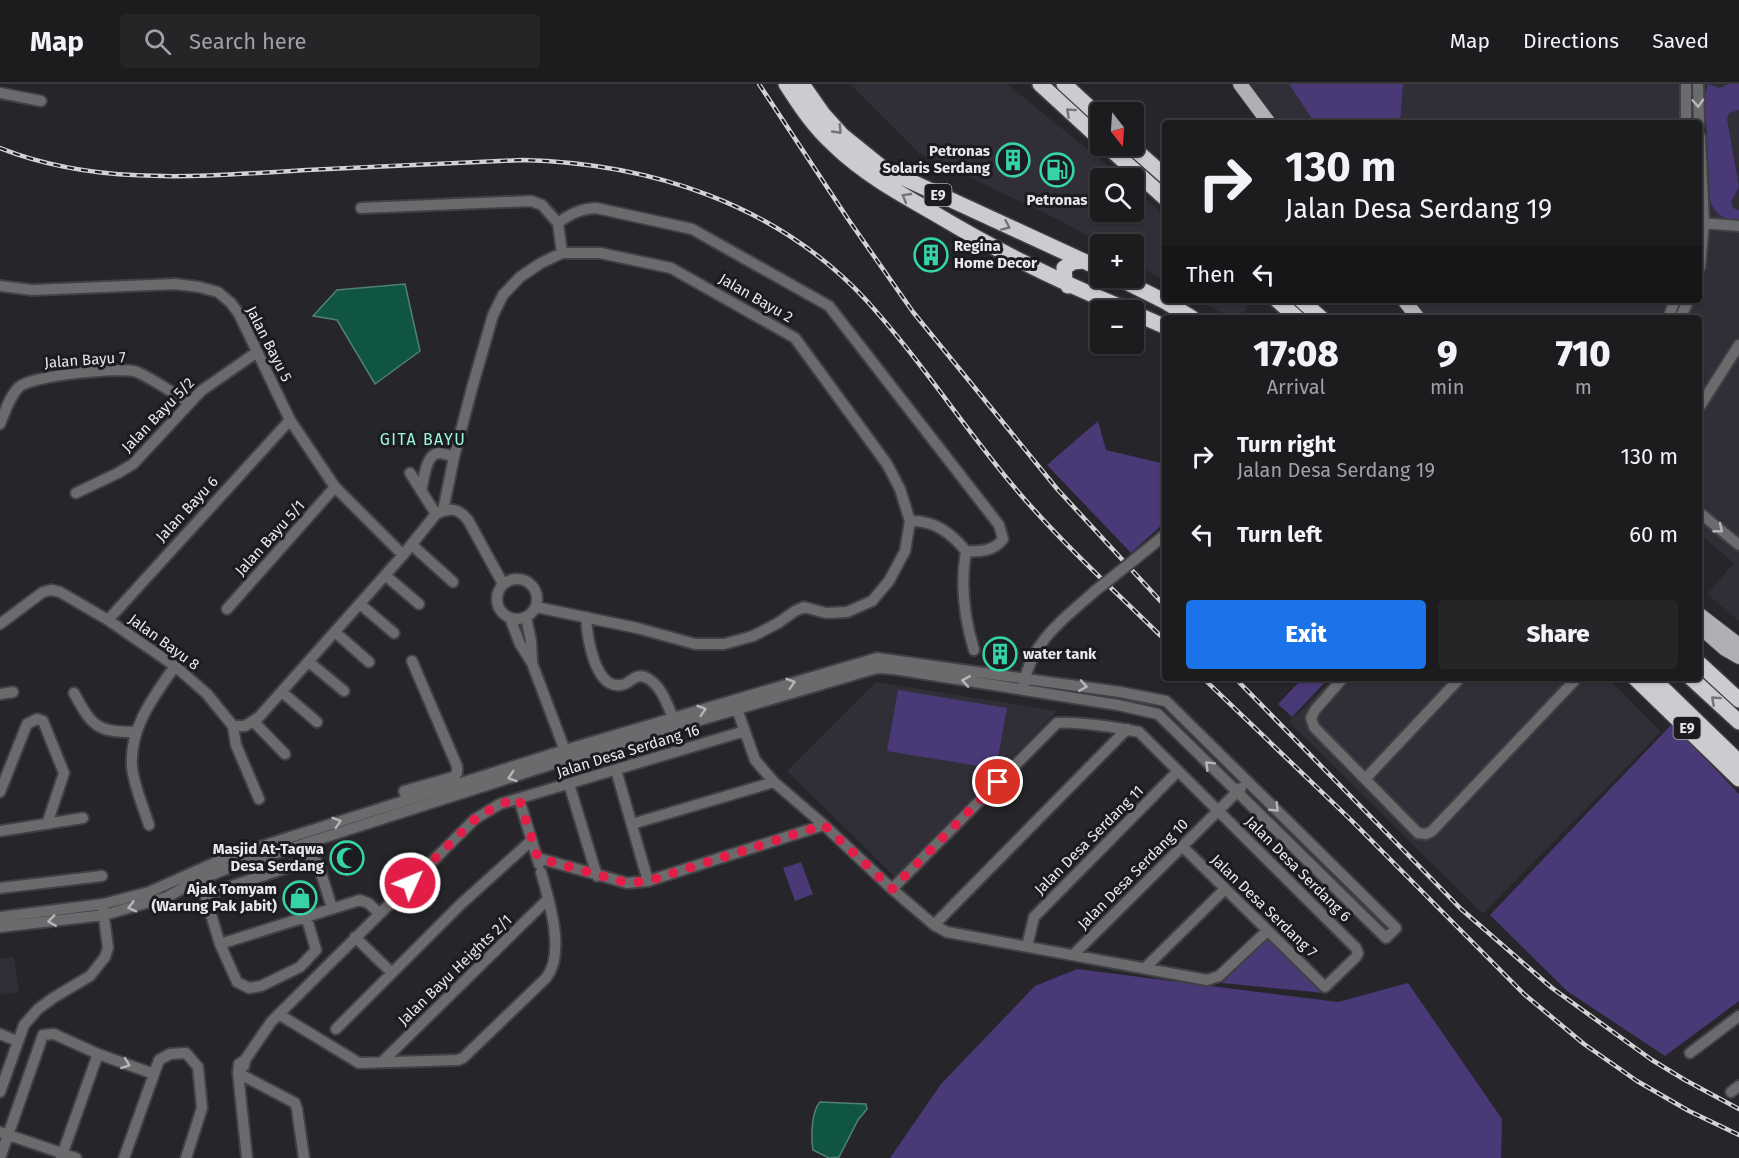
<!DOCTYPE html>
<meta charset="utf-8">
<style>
:root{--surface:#1c1c1f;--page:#252528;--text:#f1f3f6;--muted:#a0a1a4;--line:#3a3a3d;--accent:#1a73e8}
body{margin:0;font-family:"Fira Sans",sans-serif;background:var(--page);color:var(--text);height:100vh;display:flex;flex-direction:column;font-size:22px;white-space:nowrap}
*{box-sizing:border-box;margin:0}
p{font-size:20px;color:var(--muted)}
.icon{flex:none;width:33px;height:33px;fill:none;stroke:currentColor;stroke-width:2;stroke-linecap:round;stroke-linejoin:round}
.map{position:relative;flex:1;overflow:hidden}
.panel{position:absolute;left:1162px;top:231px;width:540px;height:366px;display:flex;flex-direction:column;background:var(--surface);border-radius:6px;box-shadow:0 2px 4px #0004,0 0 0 2px var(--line)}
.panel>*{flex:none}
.guide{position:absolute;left:1162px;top:36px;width:540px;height:183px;border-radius:6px;box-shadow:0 2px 4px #0004,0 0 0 2px var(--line);background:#1c1c1f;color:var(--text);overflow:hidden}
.needle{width:39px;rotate:163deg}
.fabs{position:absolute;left:1090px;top:18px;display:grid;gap:12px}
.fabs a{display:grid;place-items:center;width:54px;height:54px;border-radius:6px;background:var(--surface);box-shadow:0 2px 4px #0004,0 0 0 2px var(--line);font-size:30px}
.pin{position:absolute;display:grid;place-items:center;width:51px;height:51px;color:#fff;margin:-26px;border:3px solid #fff;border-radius:50%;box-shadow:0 2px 6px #0007}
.me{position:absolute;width:66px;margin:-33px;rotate:46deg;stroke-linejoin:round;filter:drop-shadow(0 0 4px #0008)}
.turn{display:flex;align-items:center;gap:21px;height:126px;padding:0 24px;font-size:27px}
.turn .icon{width:78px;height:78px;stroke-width:2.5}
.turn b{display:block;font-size:42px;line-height:51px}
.then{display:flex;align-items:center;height:57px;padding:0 24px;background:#0003;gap:12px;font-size:22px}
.eta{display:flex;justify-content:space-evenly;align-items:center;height:102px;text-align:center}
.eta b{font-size:36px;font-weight:800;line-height:42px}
.primary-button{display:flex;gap:12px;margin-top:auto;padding:12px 24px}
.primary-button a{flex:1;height:69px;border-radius:6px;background:var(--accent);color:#fff;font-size:24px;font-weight:800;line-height:69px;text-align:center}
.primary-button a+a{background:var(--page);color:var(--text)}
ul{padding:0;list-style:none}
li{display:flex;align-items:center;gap:18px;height:78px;padding:0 24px}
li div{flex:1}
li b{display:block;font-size:22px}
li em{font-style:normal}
header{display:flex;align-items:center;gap:36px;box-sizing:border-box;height:84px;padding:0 30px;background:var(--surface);border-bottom:2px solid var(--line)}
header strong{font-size:28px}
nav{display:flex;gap:33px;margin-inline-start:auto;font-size:21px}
.search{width:420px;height:54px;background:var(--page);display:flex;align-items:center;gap:15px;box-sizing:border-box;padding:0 21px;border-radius:6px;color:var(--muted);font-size:22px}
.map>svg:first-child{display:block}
.built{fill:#302f38}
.green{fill:#493977}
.water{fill:#105541;stroke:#518174;stroke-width:1.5}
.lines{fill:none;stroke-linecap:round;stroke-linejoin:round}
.minor-casing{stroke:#414044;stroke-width:14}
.major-casing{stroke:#414044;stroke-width:16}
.highway-casing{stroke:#414044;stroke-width:18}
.minor{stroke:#6b6a6d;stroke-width:10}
.major{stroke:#b0afb4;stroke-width:14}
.highway{stroke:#cbcbd0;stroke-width:15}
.rail-casing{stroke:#d2d2d5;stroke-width:4.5}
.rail{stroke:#1c1c20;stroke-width:2;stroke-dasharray:7;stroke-linecap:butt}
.minor-bridge-casing{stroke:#414044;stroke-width:14;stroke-linecap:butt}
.minor-bridge{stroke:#6b6a6d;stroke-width:10}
.oneway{stroke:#b7b6b9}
.oneway2{stroke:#747478}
.route{stroke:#e11d48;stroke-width:10;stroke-dasharray:0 18}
.labels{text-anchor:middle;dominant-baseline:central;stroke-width:6;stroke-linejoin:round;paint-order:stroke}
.shield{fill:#1c1c20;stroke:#acacaf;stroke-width:1.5}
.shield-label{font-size:14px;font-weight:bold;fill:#e9e9ec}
.poi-label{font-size:15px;font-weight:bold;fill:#e9e9ec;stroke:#1c1c20;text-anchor:end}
.street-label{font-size:15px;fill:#e9e9ec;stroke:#1c1c20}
.neighbourhood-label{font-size:16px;letter-spacing:1.5px;fill:#9bf7d6;stroke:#1c1c20}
</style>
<header>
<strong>Map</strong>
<div class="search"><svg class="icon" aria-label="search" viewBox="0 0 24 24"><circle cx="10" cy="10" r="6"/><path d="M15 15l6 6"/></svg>Search here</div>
<nav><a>Map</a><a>Directions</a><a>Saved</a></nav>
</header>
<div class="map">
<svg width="1739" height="1074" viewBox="0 0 1739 1074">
<rect width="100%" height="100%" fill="#262529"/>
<path class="built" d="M850,0H1007L1123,94H1101V128H1134V104L1165,132V197L1134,179V160H1103L1061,137L919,69Z
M1245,0H1739V537L1707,510L1734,479L1700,450V234H1426L1412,216H1700V39H1275Z
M1199,216H1250L1240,234H1230Z
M1334,594H1608L1661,648L1483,830L1289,638Z
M876,598L1057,627L895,793L787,687Z
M14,873L19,908L0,911V875Z"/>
<path class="green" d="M1289,0H1403L1400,39H1315Z
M1708,0L1719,4L1729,0H1739V26L1729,29L1727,35L1739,103L1731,118L1733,124L1739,126V135C1724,137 1714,130 1710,116L1705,12Z
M1098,337L1106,366L1165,380V438L1131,469L1047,381Z
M1303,594H1329L1292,633L1278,620Z
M898,606L1007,624L996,685L887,667Z
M1672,640L1739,710V917L1665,972L1567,907L1490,831Z
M801,778L813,810L795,817L783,784Z
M1268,854L1324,909L1222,899Z
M1077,885L1338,918L1408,899L1502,1035L1501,1074H890L941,1000L1035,902Z"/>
<path class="water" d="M405,200L420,267L375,300L337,236L313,232L337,206Z
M820,1018L866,1020L867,1025L858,1036L839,1073L829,1074L813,1066C811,1053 811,1028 820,1018Z"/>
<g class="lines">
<defs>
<path id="minor" d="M1686,0V39
M1698,0L1699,39
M0,9L41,17
M1700,53L1704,139L1700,183
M361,124L531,117L542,121L558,139
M1700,139L1739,142
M562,169L558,139C570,130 580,125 596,124L692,145L829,222L999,441L1003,455C994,467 980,468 966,467
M0,202L32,206L175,200L199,203L218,208L231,219L239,230L290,336L335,403L403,471
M1668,234L1675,216
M1680,234L1689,216
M1700,322L1739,261
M0,340C5,328 9,313 19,303C30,292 122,282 137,288C155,296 172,309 189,318
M410,389L436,430
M421,407C424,397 425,370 439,369C443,369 450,372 454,373
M76,409L118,389L133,380L201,307L257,268
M443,427L454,373L472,304L493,231L503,211L520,193L541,179L562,169H600L671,184L795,254L887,380L900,405L910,437L905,467L889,497L872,517L847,528L826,529L804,523L795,527L778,539L753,552L724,560H695L637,544L536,523
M1700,429L1739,461
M910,437C934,436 951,449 966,467C960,501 964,533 974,566
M412,461L453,498
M1134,476L1166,450
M385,491L419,520
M497 515a20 20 0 1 1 40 0a20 20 0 1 1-40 0Z
M360,520L394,549
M227,525L335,403
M526,533L531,557L532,577
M586,533C587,551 594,604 620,601C630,601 634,589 645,593C661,600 667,620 673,634
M510,534L520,560L532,579L567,672
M108,536L290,336
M0,540L43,508L51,506L60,508L108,536L175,582L207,610L233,642L236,661L259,715
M335,548L369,578
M309,578L344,607
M1343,594L1315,626L1311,634L1314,643L1418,749L1426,750L1432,747L1577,594
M1024,600C1031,557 1065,534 1095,507
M282,608L317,638
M74,609C92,642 96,648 135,648
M0,610L13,608
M736,622L755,676L774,698L824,741L892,805L934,841L947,848L1207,896L1219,892L1267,847
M253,637L285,670
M233,642H245L259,633L403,471L436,430C450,423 458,424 468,436L503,500
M616,686L648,797
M1365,695L1460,594
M569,700L597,792
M0,708L27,640L37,635L43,637L64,689L47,740
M519,715L539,780
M407,716L404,707L453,693L457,689V682L412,577
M632,740L774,698
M149,741C143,722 134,702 132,683C129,644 154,612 175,582
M0,747L83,734
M538,774L627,799L648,797L824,741
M0,804L102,792
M892,805L1057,639C1074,637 1121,644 1139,648L1356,864L1358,869L1356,873L1325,903L1182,762
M306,832L316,866L300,883L261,902L249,904L237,898L220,860L205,811L310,776L318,779L332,824
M0,833L103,820L149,808L221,776L281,756L565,666L877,574L1120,608L1166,617L1396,844L1386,854L1158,630L1118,621L894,585L877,584L568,675L226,785L196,797L167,813L104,831L0,843
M934,841L1127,645
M355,853L392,889
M220,860L360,816L368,819L379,829
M1027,862L1034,833L1178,687
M1073,871L1241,704
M1145,884L1225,805
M280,931L359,979L458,976L463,974L546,894C566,869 549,817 541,788
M336,945L461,820L532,756
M0,950L17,957
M1690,969L1739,932
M245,976L271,938L475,735L500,720L745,647
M382,978L548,815
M244,982L245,976L239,980L238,989L247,1074
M238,989L295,1019L297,1025L304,1074
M0,1008L24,941L38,925L53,914L90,892L105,873L108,864L103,825
M1731,1008L1739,1002
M0,1048L76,1074
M0,1074L43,951L54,950L98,970L154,990
M61,1074L98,970
M124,1074L159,976L170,970L186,969L198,983L202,1024L186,1074"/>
<path id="major" d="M1240,0L1269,39
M1404,216L1418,234
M1700,531L1739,561
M1700,543L1725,565L1739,573"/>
<path id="highway" d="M786,0C800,22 814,43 834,61C863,89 897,108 932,128C995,166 1060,198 1128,226
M802,0L823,30L842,51L884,85L1101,185
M1040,0L1101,56
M1064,0L1101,34
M1107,62L1166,115
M1131,62L1166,93
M1118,194L1166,218L1192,234
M1068,202L1065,196L1064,184L1073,178L1084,177
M1277,216L1297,234
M1301,216L1321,234
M1134,229L1166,243
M1700,580L1739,616
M1635,594L1739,695
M1652,594L1739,678
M1691,594L1739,638"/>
</defs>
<use href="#minor" class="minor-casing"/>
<use href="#major" class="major-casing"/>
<use href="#highway" class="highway-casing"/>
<use href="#minor" class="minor"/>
<use href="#major" class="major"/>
<use href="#highway" class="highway"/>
<defs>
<path id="rail" d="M759,0L848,135L913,228L1058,406L1166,523
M0,64C98,103 204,92 307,86C379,82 451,79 522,76C650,79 777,120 866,216C918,273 960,338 1010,398C1057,455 1113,505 1166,557
M1203,594L1352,737L1524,910L1584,960L1637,997L1689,1027L1739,1051
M1235,594L1461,825L1552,904L1652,976L1685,996L1739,1025"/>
</defs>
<use href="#rail" class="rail-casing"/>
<use href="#rail" class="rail"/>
<defs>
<path id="minor-bridge" d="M1095,507L1134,476"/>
</defs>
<use href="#minor-bridge" class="minor-bridge-casing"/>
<use href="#minor-bridge" class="minor-bridge"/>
</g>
<defs><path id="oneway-chevron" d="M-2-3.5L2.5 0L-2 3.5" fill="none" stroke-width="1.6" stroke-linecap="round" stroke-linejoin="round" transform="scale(1.5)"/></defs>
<g class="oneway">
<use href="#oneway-chevron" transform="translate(1698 19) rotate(87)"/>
<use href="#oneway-chevron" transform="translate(1719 445) rotate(39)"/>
<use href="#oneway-chevron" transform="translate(966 597) rotate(-171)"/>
<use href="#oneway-chevron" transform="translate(791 599) rotate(-17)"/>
<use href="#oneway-chevron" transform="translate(1083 602) rotate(9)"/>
<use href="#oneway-chevron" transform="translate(702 626) rotate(-17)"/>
<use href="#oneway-chevron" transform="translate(1209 681) rotate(-135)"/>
<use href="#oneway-chevron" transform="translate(512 693) rotate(162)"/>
<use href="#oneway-chevron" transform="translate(1275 724) rotate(45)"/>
<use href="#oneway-chevron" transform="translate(337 738) rotate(-18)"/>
<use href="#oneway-chevron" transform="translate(132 823) rotate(165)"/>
<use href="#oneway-chevron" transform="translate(52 837) rotate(172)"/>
<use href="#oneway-chevron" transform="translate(126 980) rotate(20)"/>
</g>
<g class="oneway2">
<use href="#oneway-chevron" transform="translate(1070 28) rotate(-138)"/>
<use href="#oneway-chevron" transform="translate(838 46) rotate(46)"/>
<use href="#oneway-chevron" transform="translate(906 113) rotate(-150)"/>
<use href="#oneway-chevron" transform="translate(1006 142) rotate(24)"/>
<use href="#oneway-chevron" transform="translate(1715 616) rotate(-138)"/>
</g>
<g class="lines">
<path class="route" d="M410,799L475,735L500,720L519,715L538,774L627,799L648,797L824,741L892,805L998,698"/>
</g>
<defs>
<symbol id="building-ring" viewBox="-11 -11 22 22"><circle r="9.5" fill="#1c1c20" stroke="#34d4a8" stroke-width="1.5"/><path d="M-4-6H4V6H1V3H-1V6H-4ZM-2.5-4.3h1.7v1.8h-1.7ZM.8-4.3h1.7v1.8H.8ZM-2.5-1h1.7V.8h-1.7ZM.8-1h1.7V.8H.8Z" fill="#34d4a8"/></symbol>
<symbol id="fuel-ring" viewBox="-11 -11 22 22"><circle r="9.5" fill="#1c1c20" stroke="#34d4a8" stroke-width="1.5"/><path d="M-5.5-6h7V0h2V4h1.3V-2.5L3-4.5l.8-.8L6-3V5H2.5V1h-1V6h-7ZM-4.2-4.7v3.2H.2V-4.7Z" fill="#34d4a8"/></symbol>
<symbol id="mosque-ring" viewBox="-11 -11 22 22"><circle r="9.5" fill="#1c1c20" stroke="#34d4a8" stroke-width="1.5"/><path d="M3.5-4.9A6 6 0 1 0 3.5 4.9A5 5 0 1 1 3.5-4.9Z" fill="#34d4a8"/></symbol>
<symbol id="shop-ring" viewBox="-11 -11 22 22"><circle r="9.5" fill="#1c1c20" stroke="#34d4a8" stroke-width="1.5"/><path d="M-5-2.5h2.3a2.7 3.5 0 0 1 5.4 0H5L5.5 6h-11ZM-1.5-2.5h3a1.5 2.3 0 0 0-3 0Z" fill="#34d4a8"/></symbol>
</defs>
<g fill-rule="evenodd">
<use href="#building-ring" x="994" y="57" width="38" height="38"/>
<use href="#fuel-ring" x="1038" y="67" width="38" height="38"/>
<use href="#building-ring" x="912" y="152" width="38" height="38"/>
<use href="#building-ring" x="981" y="551" width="38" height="38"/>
<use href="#mosque-ring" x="328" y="755" width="38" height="38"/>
<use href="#shop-ring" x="281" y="795" width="38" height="38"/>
</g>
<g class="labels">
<g class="shield">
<rect x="924.5" y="100" width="27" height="22" rx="4.5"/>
<rect x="1673.5" y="633" width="27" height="22" rx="4.5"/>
</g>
<g class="shield-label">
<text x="938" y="111">E9</text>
<text x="1687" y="644">E9</text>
</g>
<g class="poi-label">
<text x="990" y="67">Petronas<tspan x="990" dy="17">Solaris Serdang</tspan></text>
<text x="1057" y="116" text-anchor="middle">Petronas</text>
<text x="954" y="162" text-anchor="start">Regina<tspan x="954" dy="17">Home Decor</tspan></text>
<text x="1023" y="570" text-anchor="start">water tank</text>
<text x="324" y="765">Masjid At-Taqwa<tspan x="324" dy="17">Desa Serdang</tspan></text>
<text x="277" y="805">Ajak Tomyam<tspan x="277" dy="17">(Warung Pak Jabit)</tspan></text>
</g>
<g class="street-label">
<text transform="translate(756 214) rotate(30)">Jalan Bayu 2</text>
<text transform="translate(269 260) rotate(63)">Jalan Bayu 5</text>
<text transform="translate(85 276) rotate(-4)">Jalan Bayu 7</text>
<text transform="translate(158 331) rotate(-46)">Jalan Bayu 5/2</text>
<text transform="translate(187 425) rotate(-47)">Jalan Bayu 6</text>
<text transform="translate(270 454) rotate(-48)">Jalan Bayu 5/1</text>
<text transform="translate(164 558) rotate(36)">Jalan Bayu 8</text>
<text transform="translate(628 667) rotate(-17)">Jalan Desa Serdang 16</text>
<text transform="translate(1089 756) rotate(-45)">Jalan Desa Serdang 11</text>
<text transform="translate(1298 785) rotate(45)">Jalan Desa Serdang 6</text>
<text transform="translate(1133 790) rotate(-45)">Jalan Desa Serdang 10</text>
<text transform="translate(1264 822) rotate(44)">Jalan Desa Serdang 7</text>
<text transform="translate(455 886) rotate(-44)">Jalan Bayu Heights 2/1</text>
</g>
<g class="neighbourhood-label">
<text x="423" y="355">GITA BAYU</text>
</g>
</g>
</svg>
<div class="fabs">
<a><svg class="needle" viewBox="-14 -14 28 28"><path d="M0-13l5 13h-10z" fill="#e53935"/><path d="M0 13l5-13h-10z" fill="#a0a1a4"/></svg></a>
<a><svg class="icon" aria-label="search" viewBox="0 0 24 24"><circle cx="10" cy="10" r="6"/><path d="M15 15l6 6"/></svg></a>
<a>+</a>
<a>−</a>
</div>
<div class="pin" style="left:998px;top:698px;background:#d93025"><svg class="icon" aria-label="arrive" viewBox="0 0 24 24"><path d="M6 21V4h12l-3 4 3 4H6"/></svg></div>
<svg class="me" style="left:410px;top:799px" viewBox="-20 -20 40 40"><circle r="17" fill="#e11d48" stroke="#fff" stroke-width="3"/><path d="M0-11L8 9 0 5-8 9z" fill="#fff"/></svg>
<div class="guide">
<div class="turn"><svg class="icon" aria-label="right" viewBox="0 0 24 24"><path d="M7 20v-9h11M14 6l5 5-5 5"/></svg><div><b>130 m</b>Jalan Desa Serdang 19</div></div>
<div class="then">Then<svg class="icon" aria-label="left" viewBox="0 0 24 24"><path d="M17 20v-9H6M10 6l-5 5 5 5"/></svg></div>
</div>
<section class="panel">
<div class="eta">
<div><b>17:08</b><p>Arrival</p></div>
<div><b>9</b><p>min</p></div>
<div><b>710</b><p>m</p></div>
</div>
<ul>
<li><svg class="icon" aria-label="right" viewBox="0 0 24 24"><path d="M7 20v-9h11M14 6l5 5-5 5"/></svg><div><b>Turn right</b><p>Jalan Desa Serdang 19</p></div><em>130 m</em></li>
<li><svg class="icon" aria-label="left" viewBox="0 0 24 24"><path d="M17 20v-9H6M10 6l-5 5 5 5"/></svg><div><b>Turn left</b></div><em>60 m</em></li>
</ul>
<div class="primary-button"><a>Exit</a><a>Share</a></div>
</section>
</div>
